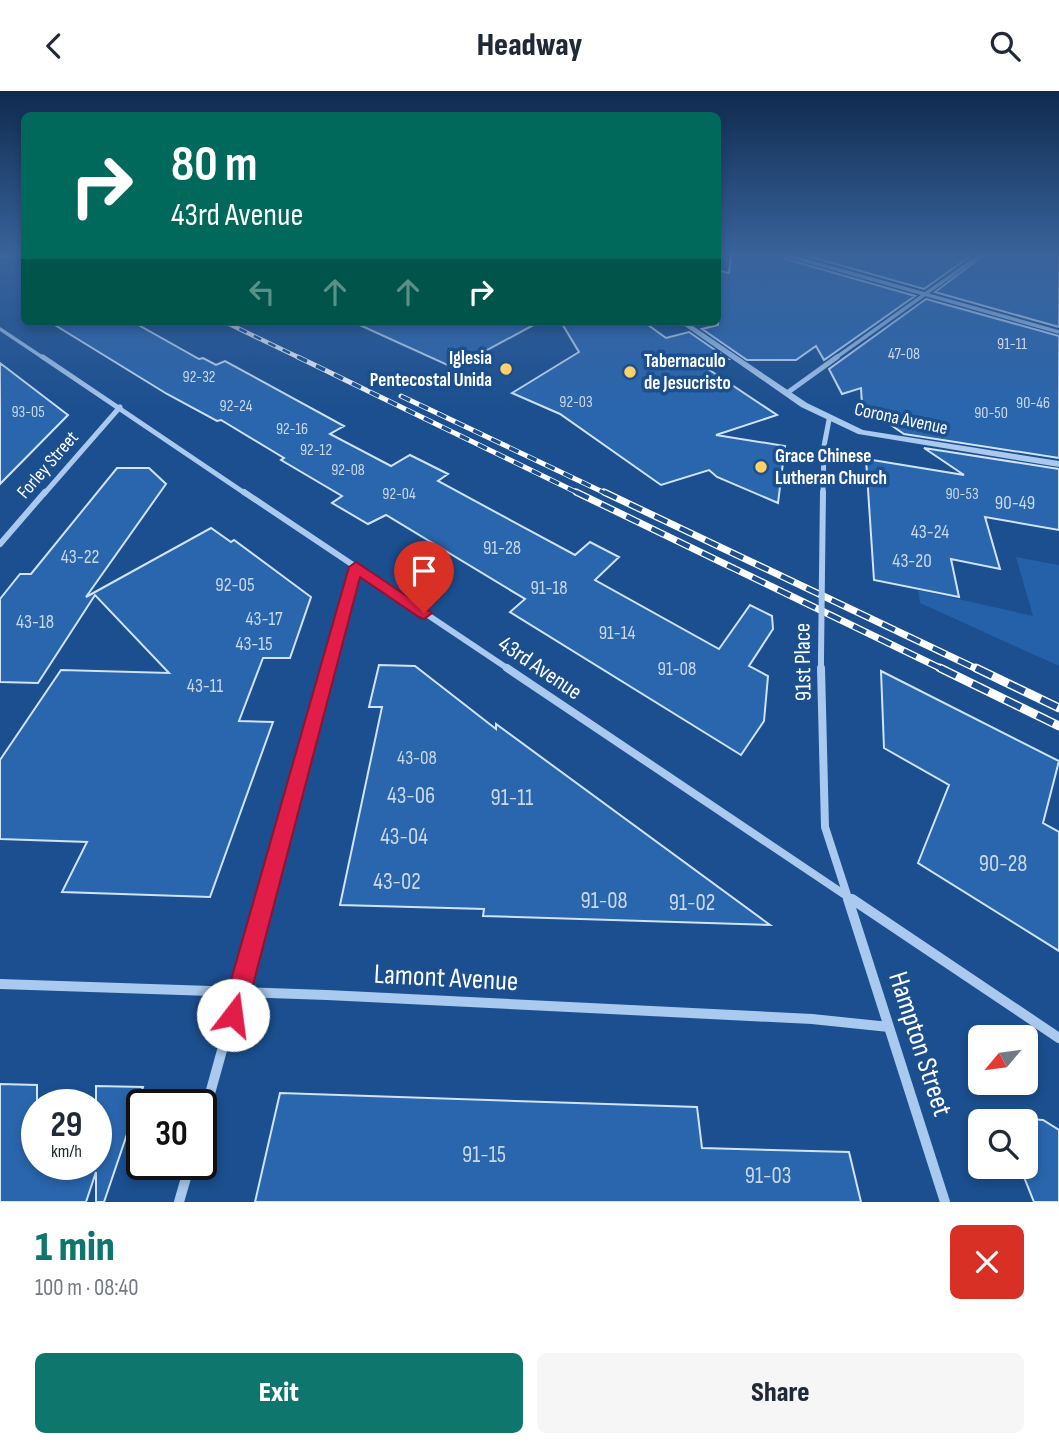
<!DOCTYPE html>
<meta charset="utf-8">
<style>
:root{--surface:#fff;--page:#f6f6f7;--text:#1f2937;--muted:#747a83;--accent:#0f766e}
body{margin:0;font-family:"Sofia Sans Condensed",sans-serif;background:var(--page);color:var(--text);height:100vh;display:flex;flex-direction:column;font-size:26px;white-space:nowrap}
*{box-sizing:border-box;margin:0}
p{font-size:23px;color:var(--muted)}
.icon{flex:none;width:38px;height:38px;fill:none;stroke:currentColor;stroke-width:2;stroke-linecap:round;stroke-linejoin:round}
.map{position:relative;height:1111px;overflow:hidden}
.drawer{display:flex;flex-direction:column;background:var(--surface);flex:1}
.drawer>*{flex:none}
.guide{position:absolute;left:21px;top:21px;width:700px;height:214px;border-radius:10px;box-shadow:0 4px 10px #0003;background:#00695c;color:#fff;overflow:hidden}
.needle{width:46px;rotate:241deg}
.buttons{position:absolute;left:968px;top:934px;display:grid;gap:14px}
.buttons a{display:grid;place-items:center;width:70px;height:70px;border-radius:10px;background:var(--surface);box-shadow:0 4px 10px #0003;font-size:35px}
.speed{position:absolute;left:21px;top:998px;display:flex;gap:14px;font-size:35px;font-weight:700;text-align:center}
.speed>*{display:grid;place-content:center;width:91px;height:91px;border-radius:50%;background:var(--surface);box-shadow:0 4px 10px #0003;line-height:1}
.speed small{font-size:18px;font-weight:400}
.speed .limit{border:4px solid #111;border-radius:10px;background:#fff;color:#111}
.pin{position:absolute;display:grid;place-items:center;width:60px;height:60px;color:#fff;margin:-72px -30px;border-radius:50% 50% 50% 0;rotate:-45deg;box-shadow:0 0 7px #0007}
.pin .icon{rotate:45deg}
.me{position:absolute;width:77px;margin:-38px;rotate:15deg;stroke-linejoin:round;filter:drop-shadow(0 0 5px #0008)}
.turn{display:flex;align-items:center;gap:24px;height:147px;padding:0 35px;font-size:32px}
.turn .icon{width:91px;height:91px;stroke-width:2.5}
.turn b{display:block;font-size:49px;line-height:60px}
.lanes{display:flex;align-items:center;height:66px;padding:0 35px;background:#0003;justify-content:center;gap:35px;direction:ltr}
.lanes .off{opacity:.35}
.round{display:grid;place-items:center;flex:none;width:74px;height:74px;border-radius:10px;background:var(--page)}
.overview{display:flex;align-items:center;justify-content:space-between;height:119px;padding:0 35px}
h1{font-size:42px;font-weight:800;line-height:52px;color:var(--accent)}
.primary-button{display:flex;gap:14px;margin-top:auto;padding:14px 35px}
.primary-button a{flex:1;height:80px;border-radius:10px;background:var(--accent);color:#fff;font-size:28px;font-weight:800;line-height:80px;text-align:center}
.primary-button a+a{background:var(--page);color:var(--text)}
header{display:flex;justify-content:space-between;align-items:center;height:91px;padding:0 35px;background:var(--surface);font-size:32px;font-weight:800}
.map>svg:first-child{display:block}
.green{fill:#2461a8}
.building{fill:#2a66ad;stroke:#cfe3fa;stroke-width:2}
.lines{fill:none;stroke-linecap:round;stroke-linejoin:round}
.minor-far4{stroke:#a9c9ee;stroke-width:3.5}
.minor-far3{stroke:#a9c9ee;stroke-width:5}
.minor-far2{stroke:#a9c9ee;stroke-width:6}
.minor-far1{stroke:#a9c9ee;stroke-width:8}
.minor{stroke:#a9c9ee;stroke-width:10}
.tertiary{fill:#a9c9ee;fill-rule:evenodd}
.rail-far3-casing{stroke:#fff;stroke-width:4.5}
.rail-far2-casing{stroke:#fff;stroke-width:5}
.rail-far1-casing{stroke:#fff;stroke-width:7}
.rail-casing{stroke:#fff;stroke-width:9}
.rail-far3{stroke:#1b4f8f;stroke-width:2.5;stroke-dasharray:8;stroke-linecap:butt}
.rail-far2{stroke:#1b4f8f;stroke-width:3.5;stroke-dasharray:10;stroke-linecap:butt}
.rail-far1{stroke:#1b4f8f;stroke-width:4.5;stroke-dasharray:14;stroke-linecap:butt}
.rail{stroke:#1b4f8f;stroke-width:6;stroke-dasharray:18;stroke-linecap:butt}
.minor-bridge{stroke:#a9c9ee;stroke-width:6}
.route{fill:#e11d48;stroke:#92132f;stroke-width:2}
.poi-dot{fill:#ffd166;stroke:#1b4f8f;stroke-width:2.5}
.labels{text-anchor:middle;dominant-baseline:central;stroke-width:7;stroke-linejoin:round;paint-order:stroke}
.far-number-label{font-size:16px;fill:#cad9ea}
.far-poi-label{font-size:19px;font-weight:bold;fill:#fff;stroke:#1b4f8f;text-anchor:start}
.far-street-label{font-size:19px;fill:#fff;stroke:#1b4f8f}
.number-label{font-size:19px;fill:#cad9ea}
.street-label{font-size:23px;fill:#fff;stroke:#1b4f8f}
.near-number-label{font-size:23px;fill:#cad9ea}
.near-street-label{font-size:28px;fill:#fff;stroke:#1b4f8f}
</style>
<header><svg class="icon" aria-label="back" viewBox="0 0 24 24"><path d="M15 5l-7 7 7 7"/></svg>Headway<svg class="icon" aria-label="search" viewBox="0 0 24 24"><circle cx="10" cy="10" r="6"/><path d="M15 15l6 6"/></svg></header>
<div class="map">
<svg width="1059" height="1111" viewBox="0 0 1059 1111">
<rect width="100%" height="100%" fill="#1b4f8f"/>
<path class="green" d="M1016,466L1059,474V575L920,512L918,499L1033,525Z"/>
<path class="building" d="M731,164H782L785,168L915,205L824,269L816,255L796,269H747L702,238L718,234V179L729,182Z
M804,164H972L924,198Z
M984,164H1059V236L935,201Z
M926,208L1059,245V367L904,343L862,314L861,297L842,303L829,278Z
M50,231H133L199,268L203,267L216,274L225,270L344,335L330,343L391,375L410,364L448,383L438,390L575,464L590,451L619,466L595,489L719,558L750,514L772,525L773,538L749,575L768,585L764,630L741,664L510,521L525,508L386,424L368,433L332,412L342,405L281,369L284,367L221,329L217,330L167,303Z
M353,231H539L454,277Z
M561,231H644L666,247L689,241L728,268H693L777,324L716,344L785,355L778,412L717,386L709,379L661,394L560,323L512,302L579,261Z
M0,272L68,324L0,393Z
M924,357L1059,378V439L985,426L1000,478L951,468L959,506L874,489L866,368L964,384Z
M117,377H149L166,393L86,506L211,437L231,451L234,449L311,506L290,567H263L239,630L273,631L210,806L62,801L87,751L0,748V669L61,579L169,582L95,504L38,592L0,591V508L20,483H31Z
M379,574L415,575L496,638V633L770,834L483,825L484,818L340,814L382,616H369Z
M881,580L1059,670L1043,732L1059,741V860L918,772L949,694L884,657Z
M0,993L37,994V1073H96V995L143,996L104,1111H96V1081L86,1111H0Z
M280,1002L697,1016L702,1057L849,1061L861,1111H255Z
M1030,1028L1043,1029L1059,1039V1111H1034L1020,1076H1026V1031H1021Z"/>
<g class="lines">
<path class="minor-far4" d="M786,164L1059,241
M0,166L10,164
M0,238L45,268
M834,268L980,164"/>
<path class="minor-far3" d="M43,266L246,403
M787,302L837,266
M44,403L120,316
M823,403L824,355L829,329"/>
<path class="minor-far2" d="M244,401L510,579
M0,453L45,401
M822,481L823,401
M821,566V579
M327,579L356,476"/>
<path class="minor-far1" d="M507,577L854,810
M821,577L825,736L849,810
M263,810L328,577"/>
<path class="minor" d="M848,808L945,1111
M852,808L1059,947
M0,893L327,904L812,928L889,936
M201,1035L264,808
M179,1111L190,1073"/>
<path class="tertiary" d="M679,231H687L807,312L863,339L1059,370V376L858,343L801,316Z"/>
<defs>
<path id="rail-far3" d="M225,231L302,268"/>
<path id="rail-far2" d="M298,266L580,403
M401,305L607,403"/>
<path id="rail-far1" d="M576,401L944,579
M604,401L979,579"/>
<path id="rail" d="M940,577L1059,635
M976,577L1059,617"/>
</defs>
<use href="#rail-far3" class="rail-far3-casing"/>
<use href="#rail-far2" class="rail-far2-casing"/>
<use href="#rail-far1" class="rail-far1-casing"/>
<use href="#rail" class="rail-casing"/>
<use href="#rail-far3" class="rail-far3"/>
<use href="#rail-far2" class="rail-far2"/>
<use href="#rail-far1" class="rail-far1"/>
<use href="#rail" class="rail"/>
<path class="minor-bridge" d="M821,566L822,481"/>
</g>
<linearGradient id="sky" x2="0" y2="1"><stop stop-color="#0f2b4f"/><stop offset="0.51" stop-color="#39639b"/><stop offset="1" stop-color="#39639b" stop-opacity="0"/></linearGradient>
<rect width="1059" height="320" fill="url(#sky)"/>
<path class="route" d="M356,471L432,522L424,528L419,526L360,486L245,924L241,933L233,936L224,933L221,924L349,476Z"/>
<g class="poi-dot">
<circle cx="506" cy="278" r="7"/>
<circle cx="630" cy="281" r="7"/>
<circle cx="761" cy="376" r="7"/>
</g>
<g class="labels">
<g class="far-number-label">
<text x="1012" y="253">91-11</text>
<text x="904" y="263">47-08</text>
<text x="199" y="286">92-32</text>
<text x="576" y="311">92-03</text>
<text x="1033" y="312">90-46</text>
<text x="236" y="315">92-24</text>
<text x="28" y="321">93-05</text>
<text x="991" y="322">90-50</text>
<text x="292" y="338">92-16</text>
<text x="316" y="359">92-12</text>
<text x="348" y="379">92-08</text>
<text x="399" y="403">92-04</text>
<text x="962" y="403">90-53</text>
</g>
<g class="far-poi-label">
<text x="492" y="267" text-anchor="end">Iglesia<tspan x="492" dy="22">Pentecostal Unida</tspan></text>
<text x="644" y="270">Tabernaculo<tspan x="644" dy="22">de Jesucristo</tspan></text>
<text x="775" y="365">Grace Chinese<tspan x="775" dy="22">Lutheran Church</tspan></text>
</g>
<g class="far-street-label">
<text transform="translate(901 328) rotate(12)">Corona Avenue</text>
<text transform="translate(48 374) rotate(-49)">Forley Street</text>
</g>
<g class="number-label">
<text x="1015" y="412">90-49</text>
<text x="930" y="441">43-24</text>
<text x="502" y="457">91-28</text>
<text x="80" y="466">43-22</text>
<text x="912" y="470">43-20</text>
<text x="235" y="494">92-05</text>
<text x="549" y="497">91-18</text>
<text x="264" y="528">43-17</text>
<text x="35" y="531">43-18</text>
<text x="617" y="542">91-14</text>
<text x="254" y="553">43-15</text>
<text x="677" y="578">91-08</text>
<text x="205" y="595">43-11</text>
<text x="417" y="667">43-08</text>
</g>
<g class="street-label">
<text transform="translate(803 571) rotate(-91)">91st Place</text>
<text transform="translate(540 577) rotate(34)">43rd Avenue</text>
</g>
<g class="near-number-label">
<text x="411" y="705">43-06</text>
<text x="512" y="707">91-11</text>
<text x="404" y="746">43-04</text>
<text x="1003" y="773">90-28</text>
<text x="397" y="791">43-02</text>
<text x="604" y="810">91-08</text>
<text x="692" y="812">91-02</text>
<text x="484" y="1064">91-15</text>
<text x="768" y="1085">91-03</text>
</g>
<g class="near-street-label">
<text transform="translate(446 887) rotate(3)">Lamont Avenue</text>
<text transform="translate(920 953) rotate(72)">Hampton Street</text>
</g>
</g>
</svg>
<div class="buttons">
<a><svg class="needle" viewBox="-14 -14 28 28"><path d="M0-13l5 13h-10z" fill="#e53935"/><path d="M0 13l5-13h-10z" fill="#747a83"/></svg></a>
<a><svg class="icon" aria-label="search" viewBox="0 0 24 24"><circle cx="10" cy="10" r="6"/><path d="M15 15l6 6"/></svg></a>
</div>
<div class="speed"><div>29<small>km/h</small></div><div class="limit">30</div></div>
<div class="pin" style="left:424px;top:522px;background:#d93025"><svg class="icon" aria-label="arrive" viewBox="0 0 24 24"><path d="M6 21V4h12l-3 4 3 4H6"/></svg></div>
<svg class="me" style="left:233px;top:924px" viewBox="-20 -20 40 40"><circle r="19" fill="#fff"/><path d="M0-13L10 11 0 6-10 11z" fill="#e11d48"/></svg>
<div class="guide">
<div class="turn"><svg class="icon" aria-label="right" viewBox="0 0 24 24"><path d="M7 20v-9h11M14 6l5 5-5 5"/></svg><div><b>80 m</b>43rd Avenue</div></div>
<div class="lanes"><svg class="icon off" aria-label="left" viewBox="0 0 24 24"><path d="M17 20v-9H6M10 6l-5 5 5 5"/></svg><svg class="icon off" aria-label="ahead" viewBox="0 0 24 24"><path d="M12 20V5M6 11l6-6 6 6"/></svg><svg class="icon off" aria-label="ahead" viewBox="0 0 24 24"><path d="M12 20V5M6 11l6-6 6 6"/></svg><svg class="icon" aria-label="right" viewBox="0 0 24 24"><path d="M7 20v-9h11M14 6l5 5-5 5"/></svg></div>
</div>
</div>
<section class="drawer">
<div class="overview"><div><h1>1 min</h1><p>100 m · 08:40</p></div><a class="round" style="background:#d93025;color:#fff"><svg class="icon" aria-label="close" viewBox="0 0 24 24"><path d="M6 6l12 12M18 6L6 18"/></svg></a></div>
<div class="primary-button"><a>Exit</a><a>Share</a></div>
</section>
